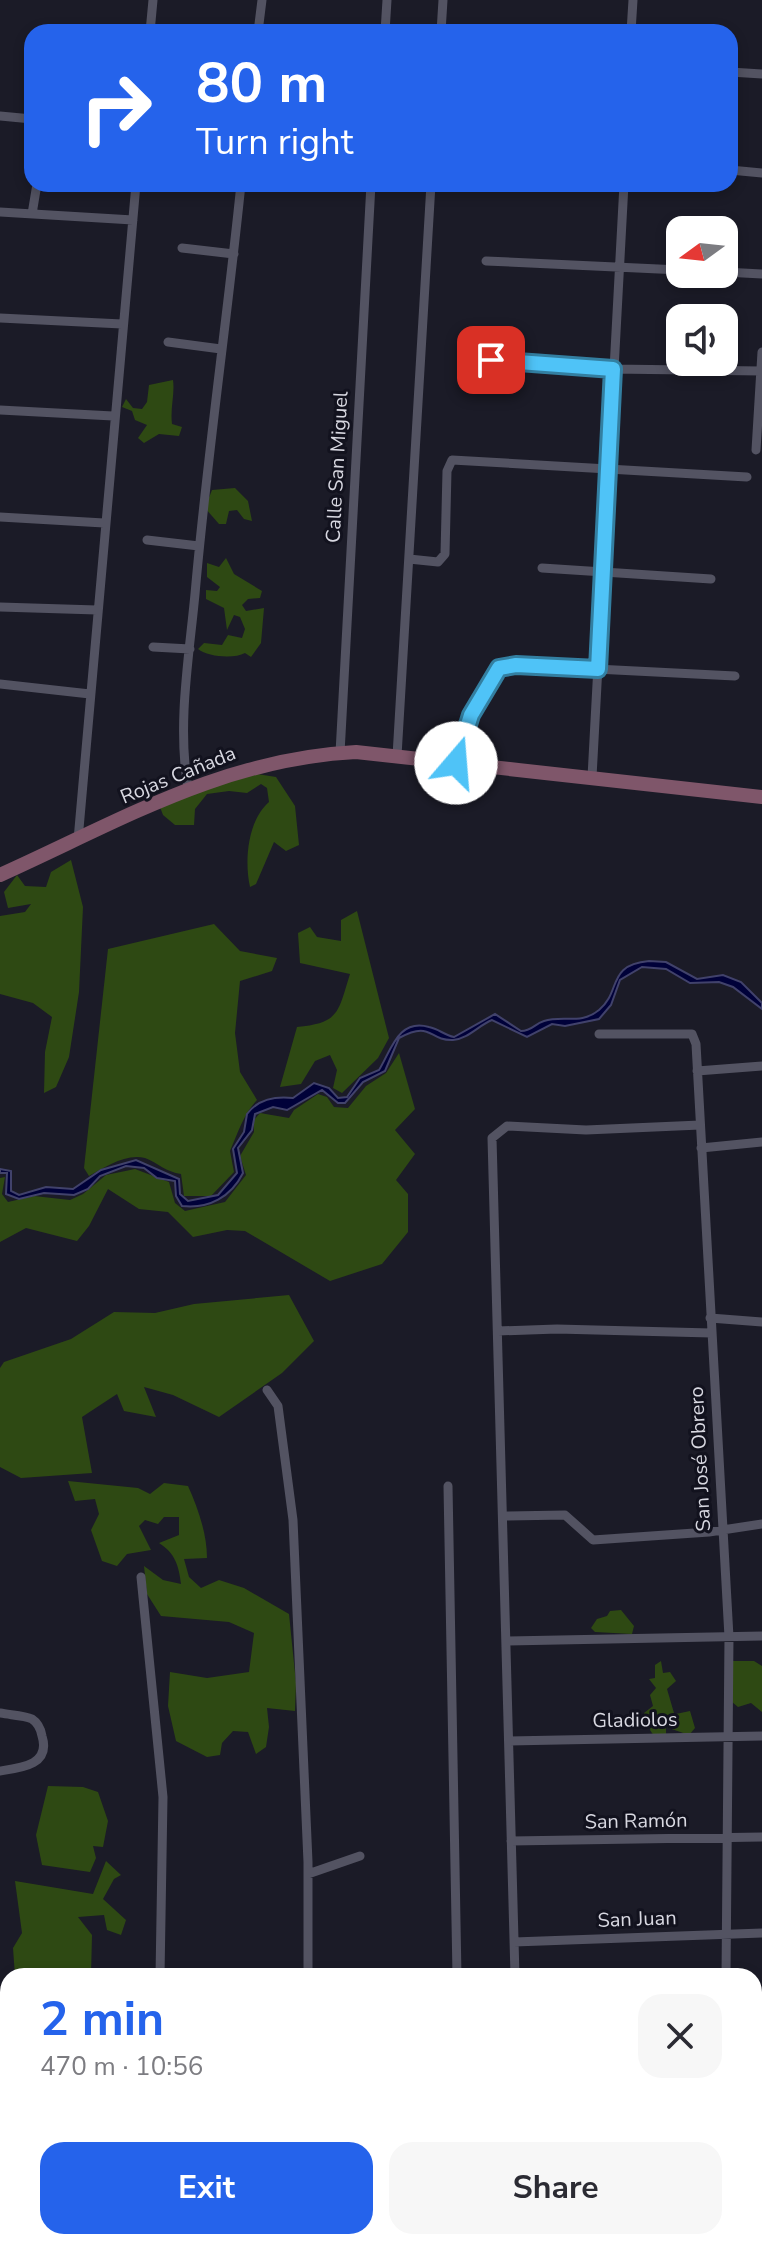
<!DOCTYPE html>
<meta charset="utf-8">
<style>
:root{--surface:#fff;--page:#f7f7f7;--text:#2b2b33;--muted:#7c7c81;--accent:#2563eb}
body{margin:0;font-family:"Nunito Sans",sans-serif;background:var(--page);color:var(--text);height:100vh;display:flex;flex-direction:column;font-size:30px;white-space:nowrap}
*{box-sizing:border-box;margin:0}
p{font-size:26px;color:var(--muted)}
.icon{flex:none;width:44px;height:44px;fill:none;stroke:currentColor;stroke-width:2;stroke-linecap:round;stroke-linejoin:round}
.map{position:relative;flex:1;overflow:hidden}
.details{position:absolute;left:0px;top:1968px;width:762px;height:282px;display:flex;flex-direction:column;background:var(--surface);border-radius:24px 24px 0 0;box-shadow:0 4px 12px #0003}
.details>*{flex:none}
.hud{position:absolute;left:24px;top:24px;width:714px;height:168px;border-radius:24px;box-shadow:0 4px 12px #0003;background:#2563eb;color:#fff;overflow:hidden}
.needle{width:52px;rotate:255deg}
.buttons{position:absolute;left:666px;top:216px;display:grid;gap:16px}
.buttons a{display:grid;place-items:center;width:72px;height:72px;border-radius:16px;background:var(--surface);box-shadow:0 4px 12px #0003;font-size:40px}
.pin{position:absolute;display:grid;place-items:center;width:68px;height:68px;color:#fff;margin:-34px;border-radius:16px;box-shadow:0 4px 12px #0006}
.me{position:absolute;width:88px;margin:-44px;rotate:18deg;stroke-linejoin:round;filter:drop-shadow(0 0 6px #0008)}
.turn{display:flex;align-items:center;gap:28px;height:168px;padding:0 40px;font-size:36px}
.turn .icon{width:104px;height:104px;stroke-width:2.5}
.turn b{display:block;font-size:56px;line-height:68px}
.round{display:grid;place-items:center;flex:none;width:84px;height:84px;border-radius:24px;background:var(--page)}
.summary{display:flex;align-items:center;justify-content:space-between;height:136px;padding:0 40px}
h1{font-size:48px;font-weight:700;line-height:60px;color:var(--accent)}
.primary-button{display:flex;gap:16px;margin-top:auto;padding:16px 40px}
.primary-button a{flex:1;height:92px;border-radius:24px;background:var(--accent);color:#fff;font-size:32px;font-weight:700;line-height:92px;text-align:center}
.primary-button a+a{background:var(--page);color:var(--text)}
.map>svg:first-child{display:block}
.forest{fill:#2e4913}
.water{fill:#000139;stroke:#41426b;stroke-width:2}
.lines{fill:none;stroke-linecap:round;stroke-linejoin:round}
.street{stroke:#535362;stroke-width:9}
.secondary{stroke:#7f566a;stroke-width:14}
.route-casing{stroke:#337fa1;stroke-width:20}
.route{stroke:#4fc3f7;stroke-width:14}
.labels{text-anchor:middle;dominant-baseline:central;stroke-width:6;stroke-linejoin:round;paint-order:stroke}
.street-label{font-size:20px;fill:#d8d8e1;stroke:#12121e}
</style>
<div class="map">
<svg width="762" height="2249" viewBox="0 0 762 2249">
<rect width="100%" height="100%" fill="#1b1b27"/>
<path class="forest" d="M173,380C175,394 170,408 172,424L182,427L179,436L159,434L144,443L138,438L147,425L135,420L132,411L122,407L126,399L133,408L142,409L147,402L149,385Z
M235,488L248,501L252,521L244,519L237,510L229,511L226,524H219L205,508L212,490Z
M226,558L234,574L262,591L260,598L248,599L242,605L246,611L264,608L261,643L251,657L245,653C234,659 208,657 198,649L204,643L222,645L228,635L242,638L245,629L240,617L234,615L227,630L224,608L206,599V590L217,591L220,587L207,577V563L219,567Z
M244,772L276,777L295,806L299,845L286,851L274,842L256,884L250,887C244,860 248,820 269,802L267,788L261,784L247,793L229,791L207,794L195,809L194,825H175L163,815L160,807Z
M71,860L83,907L79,992L69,1057L56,1087L44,1093L45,1052L52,1017L33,1003L0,994V916L25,912L31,904L8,908L4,892L17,875L25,886L46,887L51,872Z
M357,911L389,1038L378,1058L342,1093L333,1088L337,1070L330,1055L315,1061L301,1084L280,1087L297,1027C340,1023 338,1012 350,974L300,963L298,933L310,927L317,937L341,941V920Z
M214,924L240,951L277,958L272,971L240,981L235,1033L240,1072L257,1100C243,1115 238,1133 230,1151L234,1172L211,1196H184L181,1174C166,1172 158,1163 145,1158C126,1153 105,1167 89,1176L84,1168L108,949Z
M399,1053L415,1109L395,1130L415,1154L396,1180L408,1194V1232L382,1264L330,1281L245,1231L227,1230L193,1237L168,1212L139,1209L108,1189L89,1226L77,1241L26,1228L0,1242V1178L5,1177L2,1194L8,1202L34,1196L70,1200L83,1194L106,1175L135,1169L169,1182L175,1203L185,1211L225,1202L246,1175L240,1156L254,1132V1120L260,1113L289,1118L294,1110L318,1094L327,1097L334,1107L348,1108L366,1086L386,1073Z
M289,1295L314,1341L282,1373L219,1417L173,1395L144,1387L156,1417L124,1411L117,1394L82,1417L92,1473L21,1478L0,1467V1368L4,1362L71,1339L114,1312L155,1313L194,1304Z
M68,1481L138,1488L150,1494L164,1483L188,1486C198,1508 207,1534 207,1558L184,1559L189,1577L201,1588L219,1580L244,1588L289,1614L296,1683L295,1711L267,1708L269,1727L266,1747L256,1754L248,1732L233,1731L222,1743L220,1755L207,1757L176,1741L168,1706L170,1672L207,1678L249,1672L254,1633L229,1622L161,1616L147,1594L144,1566L163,1580L181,1584C179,1566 175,1553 159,1543L179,1535V1517H164L158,1524L145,1520L139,1526L151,1550L127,1554L117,1566L102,1561L91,1530L99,1514L95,1499L75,1501Z
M621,1610L634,1626L632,1634L595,1632L591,1628L597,1619L607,1616L610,1611Z
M661,1661L663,1673L670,1672L676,1681L667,1689L674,1713L671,1715L690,1711L695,1728L689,1735L666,1727V1739L654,1736L650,1730L652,1721L645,1719L644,1713L653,1706L650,1695L656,1688L649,1679L655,1678V1665Z
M730,1661H754L762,1666V1712L751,1703L738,1707L725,1696Z
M48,1786L83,1787L98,1792L108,1821L103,1847L93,1846L96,1858L90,1872L42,1865L36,1835Z
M106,1861L121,1875L114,1879L103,1899L126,1920L121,1935L107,1930L104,1915L78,1917L92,1935L91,1975L15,1976L13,1948L22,1933L15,1881L93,1894Z"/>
<path class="water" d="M649,961L666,962L697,979L723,975L741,982L762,1003V1009L733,987L719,982L690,983L666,969L642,967L620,980L611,1005L599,1019L565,1026L552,1024L527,1037L492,1020C479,1025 468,1039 453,1040C428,1041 432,1020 399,1038L385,1071L363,1082L345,1103H338L322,1090L287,1110L273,1107L255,1114L252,1130L238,1148L243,1173C231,1197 209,1209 182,1206L176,1196L175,1181L157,1178L144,1168L126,1166L100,1176L88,1189L74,1195L44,1193L19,1199L6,1194L7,1173H0V1169L11,1171V1191L19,1195L46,1187L73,1189L101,1170L136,1160L179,1179L180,1194L188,1201L218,1195L237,1173L233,1149L244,1132L247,1114C258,1099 275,1096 293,1098L314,1083L329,1088L338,1098L347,1097L360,1078L379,1070C391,1051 398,1018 429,1027C439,1029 444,1035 454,1037L495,1014L521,1031C532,1031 534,1024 544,1021C563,1015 581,1025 599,1010C622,991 606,965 649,961Z"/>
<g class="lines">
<path class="street" d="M150,32L153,0
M258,32L262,0
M385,32L387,0
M441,32L443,0
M631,32L633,0
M730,72L762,74
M0,116L32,119
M730,170L762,173
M0,212L133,220
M32,214L37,184
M182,248L234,254
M486,261L680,270
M724,272L762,274
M0,318L122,324
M168,342L221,349
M491,360L613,369L761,371
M0,410L113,416
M756,450L762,352
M0,517L104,523
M147,540L199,546
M409,559L438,562L445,554L447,471L452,460L747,477
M542,568L711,579
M0,607L97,610
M153,647L190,649
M0,684L90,694
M340,753L371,184
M397,756L431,184
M456,763L471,715L499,668L516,665L735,676
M592,777L624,184
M188,788C177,725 189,658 195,594C207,457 227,321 241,184
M78,840L136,184
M599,1034H692L696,1044L729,1637L726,1976
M697,1071L762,1066
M701,1148L762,1142
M710,1318L762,1322
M498,1331L557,1329L711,1333
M267,1390L278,1406L293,1520L308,1862V1976
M448,1486L457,1976
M503,1516L565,1515L593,1540L709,1532L762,1524
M141,1577L163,1797L160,1976
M506,1641L762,1636
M0,1713C9,1715 24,1715 32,1719C38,1723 41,1730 42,1736C51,1765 21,1768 0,1771
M509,1741L762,1736
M511,1841L762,1837
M308,1874L360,1856
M514,1942L762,1933
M515,1976L492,1138L507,1126L586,1130L700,1125
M754,2034H762
M0,2084L8,2088
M0,2099L8,2102
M754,2134H762
M367,2242L389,2249
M428,2242L457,2249
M520,2242V2249
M729,2242V2249
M12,2249L15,2242
M121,2249L124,2242
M229,2249L232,2242
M339,2249L342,2242"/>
<path class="secondary" d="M0,875C120,821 222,759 356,752L762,797
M0,2248L3,2249"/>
</g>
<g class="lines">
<defs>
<path id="route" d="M456,763L471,715L499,668L516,665L598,669L613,369L491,360"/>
</defs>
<use href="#route" class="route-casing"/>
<use href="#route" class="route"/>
</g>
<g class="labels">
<g class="street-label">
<text transform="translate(337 467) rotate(-87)">Calle San Miguel</text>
<text transform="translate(178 775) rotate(-22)">Rojas Cañada</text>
<text transform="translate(700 1459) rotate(-93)">San José Obrero</text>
<text transform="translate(635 1720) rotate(-1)">Gladiolos</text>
<text transform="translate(636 1821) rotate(-1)">San Ramón</text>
<text transform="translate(637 1919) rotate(-2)">San Juan</text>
</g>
</g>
</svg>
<div class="buttons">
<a><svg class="needle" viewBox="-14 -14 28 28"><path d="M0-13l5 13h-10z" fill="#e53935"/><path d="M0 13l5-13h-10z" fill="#7c7c81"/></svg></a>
<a><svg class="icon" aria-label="sound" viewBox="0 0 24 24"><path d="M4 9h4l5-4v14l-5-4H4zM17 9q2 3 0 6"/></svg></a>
</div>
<div class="pin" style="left:491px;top:360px;background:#d93025"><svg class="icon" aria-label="arrive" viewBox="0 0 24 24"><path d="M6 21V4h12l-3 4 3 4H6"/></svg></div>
<svg class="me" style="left:456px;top:763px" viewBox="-20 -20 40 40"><circle r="19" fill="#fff"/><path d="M0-13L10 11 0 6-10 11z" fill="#4fc3f7"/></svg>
<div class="hud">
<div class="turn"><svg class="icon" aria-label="right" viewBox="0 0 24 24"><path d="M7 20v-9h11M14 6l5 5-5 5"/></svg><div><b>80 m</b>Turn right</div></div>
</div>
<section class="details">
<div class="summary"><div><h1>2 min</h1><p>470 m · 10:56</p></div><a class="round"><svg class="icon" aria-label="close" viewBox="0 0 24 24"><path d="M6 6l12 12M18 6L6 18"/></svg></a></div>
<div class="primary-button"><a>Exit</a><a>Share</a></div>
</section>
</div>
